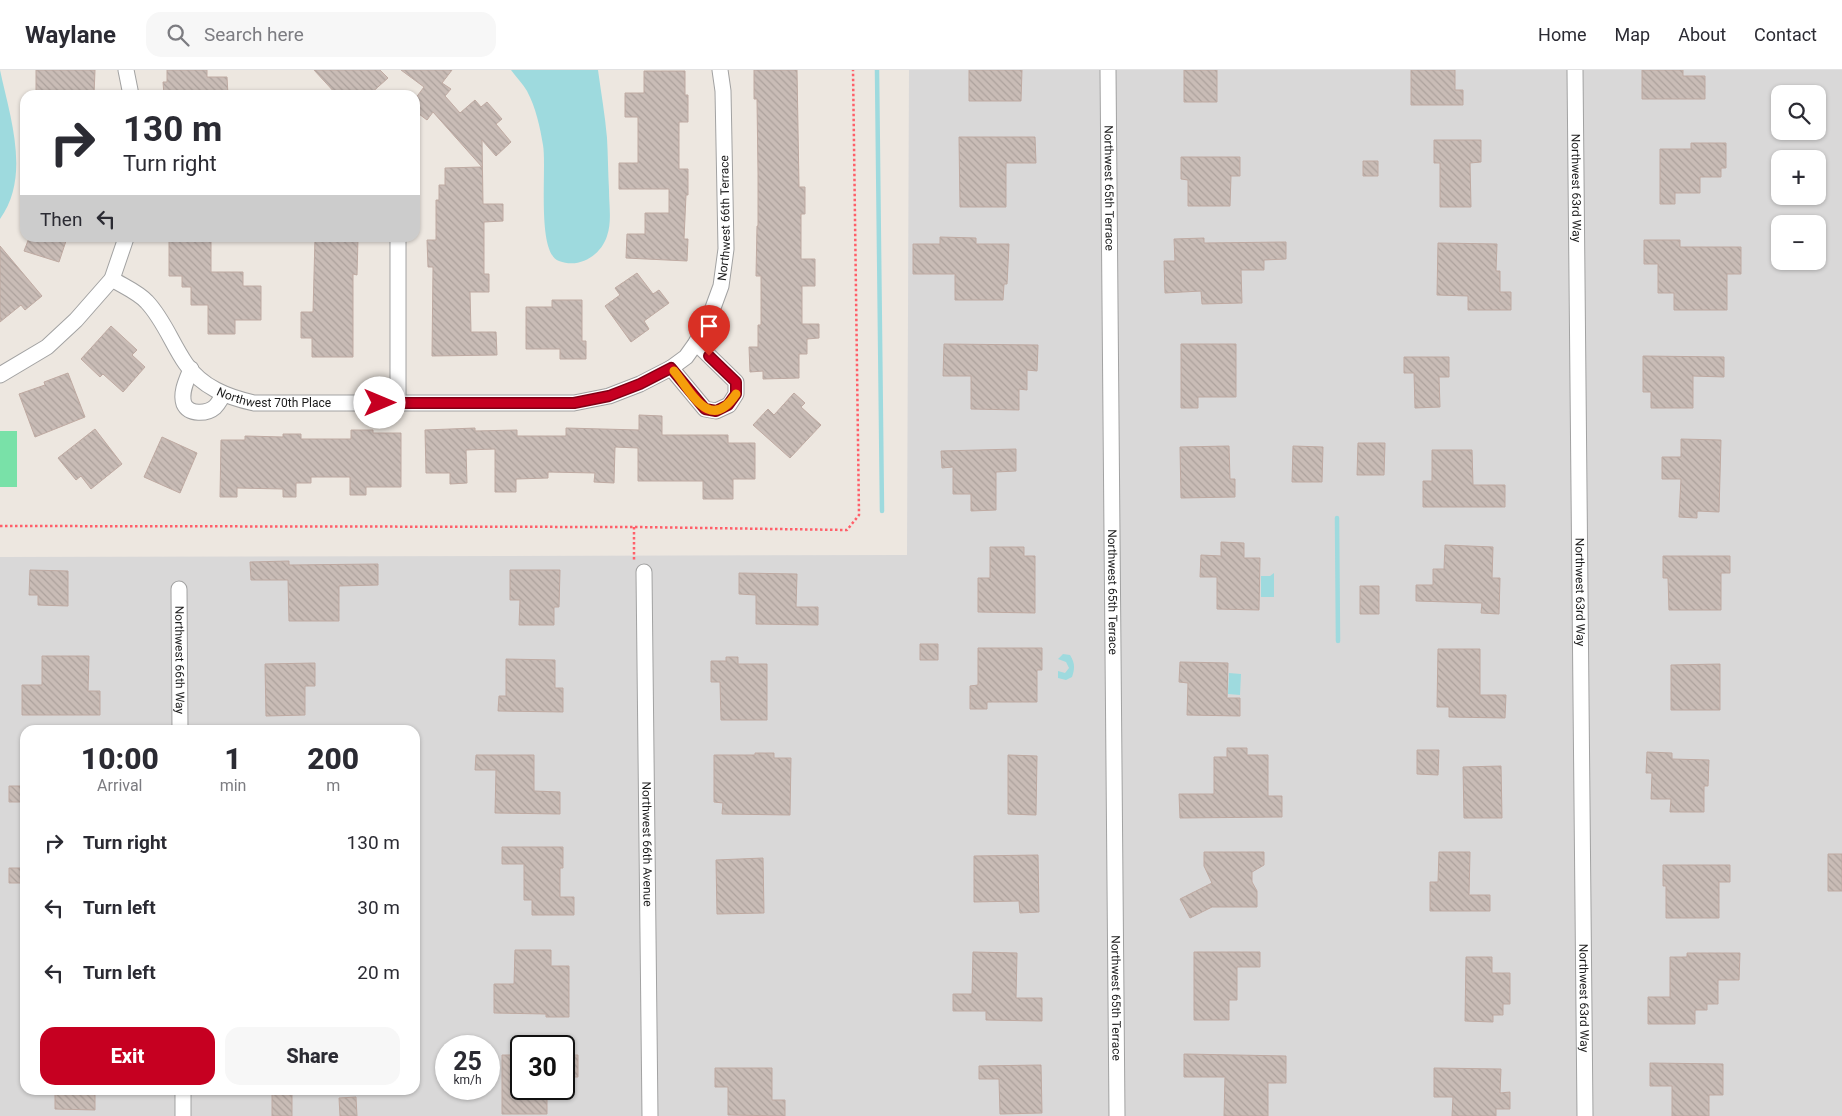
<!DOCTYPE html>
<meta charset="utf-8">
<style>
:root{--surface:#fff;--page:#f7f7f7;--text:#2b2b33;--muted:#7c7c81;--line:#e1e1e2;--accent:#c60021}
body{margin:0;font-family:Roboto,sans-serif;background:var(--page);color:var(--text);height:100vh;display:flex;flex-direction:column;font-size:19px;white-space:nowrap}
*{box-sizing:border-box;margin:0}
p{font-size:16px;color:var(--muted)}
.icon{flex:none;width:28px;height:28px;fill:none;stroke:currentColor;stroke-width:2;stroke-linecap:round;stroke-linejoin:round}
.map{position:relative;flex:1;overflow:hidden}
.details{position:absolute;left:20px;top:655px;width:400px;height:370px;display:flex;flex-direction:column;background:var(--surface);border-radius:15px;box-shadow:0 1px 4px #0004}
.details>*{flex:none}
.hud{position:absolute;left:20px;top:20px;width:400px;height:152px;border-radius:15px;box-shadow:0 1px 4px #0004;background:#fff;color:var(--text);overflow:hidden}
.buttons{position:absolute;left:1771px;top:15px;display:grid;gap:10px}
.buttons a{display:grid;place-items:center;width:55px;height:55px;border-radius:10px;background:var(--surface);box-shadow:0 1px 4px #0004;font-size:25px}
.speed{position:absolute;left:435px;top:965px;display:flex;gap:10px;font-size:25px;font-weight:700;text-align:center}
.speed>*{display:grid;place-content:center;width:65px;height:65px;border-radius:50%;background:var(--surface);box-shadow:0 1px 4px #0004;line-height:1}
.speed small{font-size:12px;font-weight:400}
.speed .limit{border:2px solid #111;border-radius:8px;background:#fff;color:#111}
.pin{position:absolute;display:grid;place-items:center;width:42px;height:42px;color:#fff;margin:-51px -21px;border-radius:50% 50% 50% 0;rotate:-45deg;box-shadow:0 0 5px #0007}
.pin .icon{rotate:45deg}
.me{position:absolute;width:55px;margin:-28px;rotate:90deg;stroke-linejoin:round;filter:drop-shadow(0 0 4px #0008)}
.turn{display:flex;align-items:center;gap:18px;height:105px;padding:0 20px;font-size:22px}
.turn .icon{width:65px;height:65px;stroke-width:2.5}
.turn b{display:block;font-size:35px;line-height:42px}
.then{display:flex;align-items:center;height:48px;padding:0 20px;background:#0003;gap:10px;font-size:19px}
.eta{display:flex;justify-content:space-evenly;align-items:center;height:85px;text-align:center}
.eta b{font-size:30px;font-weight:800;line-height:35px}
.action{display:flex;gap:10px;margin-top:auto;padding:10px 20px}
.action a{flex:1;height:58px;border-radius:15px;background:var(--accent);color:#fff;font-size:20px;font-weight:800;line-height:58px;text-align:center}
.action a+a{background:var(--page);color:var(--text)}
ul{padding:0;list-style:none}
li{display:flex;align-items:center;gap:15px;height:65px;padding:0 20px}
li div{flex:1}
li b{display:block;font-size:19px}
li em{font-style:normal}
header{display:flex;align-items:center;gap:30px;box-sizing:border-box;height:70px;padding:0 25px;background:var(--surface);border-bottom:1px solid var(--line)}
header strong{font-size:24px}
nav{display:flex;gap:28px;margin-inline-start:auto;font-size:18px}
.search{width:350px;height:45px;background:var(--page);display:flex;align-items:center;gap:12px;box-sizing:border-box;padding:0 18px;border-radius:15px;color:var(--muted);font-size:19px}
.map>svg:first-child{display:block}
.residential{fill:#d9d8d8;fill-rule:evenodd}
.pitch{fill:#79e1a8}
.water{fill:#9edade}
.lines{fill:none;stroke-linecap:round;stroke-linejoin:round}
.stream{stroke:#9edade;stroke-width:4.5}
.building{fill:url(#building-back-hatch);stroke:#bfaaa2}
.street-casing{stroke:#a2a2a2;stroke-width:17}
.path{stroke:#ff5f69;stroke-width:2.5;stroke-dasharray:2.5 2.5;stroke-linecap:butt}
.street{stroke:#fff;stroke-width:15}
.route-casing{stroke:#810015;stroke-width:12}
.route{stroke:#c60021;stroke-width:9}
.slow{stroke:#f59e0b;stroke-width:9}
.labels{text-anchor:middle;dominant-baseline:central;stroke-width:4;stroke-linejoin:round;paint-order:stroke}
.street-label{font-size:12px;fill:#1b1b1b;stroke:#fff}
</style>
<header>
<strong>Waylane</strong>
<div class="search"><svg class="icon" aria-label="search" viewBox="0 0 24 24"><circle cx="10" cy="10" r="6"/><path d="M15 15l6 6"/></svg>Search here</div>
<nav><a>Home</a><a>Map</a><a>About</a><a>Contact</a></nav>
</header>
<div class="map">
<svg width="1842" height="1046" viewBox="0 0 1842 1046">
<defs>
<pattern id="building-back-hatch" width="6" height="6" patternUnits="userSpaceOnUse" patternTransform="scale(1.25)"><rect width="6" height="6" fill="#c9bcb6"/><path d="M-1 5l2 2M0 0l6 6M5-1l2 2" fill="none" stroke="#aca19c"/></pattern>
</defs>
<rect width="100%" height="100%" fill="#ede7e0"/>
<path class="residential" d="M909,0H1842V1046H0V487L907,485ZM1780,24H1818V61H1780ZM1780,89H1818V126H1780ZM1780,154H1818V191H1780ZM25,660H415V1020H25ZM446,976H489V1019H446ZM521,976H564V1019H521Z"/>
<path class="pitch" d="M0,361H17V417H0Z"/>
<path class="water" d="M0,0C10,47 31,106 0,149Z
M511,0H598C601,22 605,45 607,68C608,85 608,103 609,120C609,135 612,152 607,166C601,185 580,199 559,191C536,183 547,98 543,75C540,57 536,38 527,21C523,14 516,7 511,0Z
M1274,503V527H1261V506H1270Z
M1063,584L1070,585C1075,593 1075,598 1072,607L1066,610L1058,608V601L1065,603L1069,598L1066,592L1058,589Z
M1229,603L1241,604L1240,625L1228,624Z"/>
<g class="lines">
<path class="stream" d="M877,0L882,441
M1337,448L1338,571"/>
</g>
<path class="building" d="M36,0H95L94,25H36Z
M167,0H207V7H227L228,25H164L163,12H167Z
M314,0H380L388,8L369,25H337Z
M401,0H452L442,13L451,19L445,26L460,43L475,30L481,37L487,32L502,49L496,54L511,72L496,86L482,70L483,134H503V151L484,152V204H489V222H470L471,262H496L497,285L432,286L433,197H428L427,170H436V130H439V115H445V98L482,97L433,42L427,50L415,41V29L424,17Z
M754,0H797L799,117H805V144H801V189H815V216H802V254H819V268L807,269V284H799V308L763,309V301L750,302L749,277H758V255H761V206H756L757,156H758V103L757,29H754Z
M969,0H1022L1021,31H969Z
M1184,0H1217V32H1184Z
M1411,0H1455V20H1463V35H1411Z
M1642,0H1683V6H1705V29H1642Z
M644,1H685V25H688V52H679V99H688V125H686L684,169H688L687,191L626,188L627,164H645V143H669V119H619V93H638V47H625V23H644Z
M959,67H1035L1036,93H1006V137H960Z
M1434,70H1481V92L1470,93L1471,137H1440V93H1434Z
M1691,73H1726V98H1721V107H1700V123H1675V134H1660V79H1691Z
M1181,87H1240V106H1231L1230,136H1188V110L1181,109Z
M1363,91H1378V106H1363Z
M940,167L976,168V174H1009L1007,214H1004L1003,230H955V204H913V174H940Z
M29,168H67L59,192L24,181Z
M169,168H211V202H243V216H261V250H235V264H208V235H191V217H182V206H169Z
M315,168H358L357,205L353,204V287H312V268H301V242H313Z
M1204,168V173L1286,172V189L1264,190V200H1241L1242,233L1202,234L1201,221L1165,223L1164,191H1175L1174,169Z
M1644,170H1680V177H1741V204H1727V240H1674V223H1658V194H1644Z
M1438,173L1497,174L1496,201H1500V222H1511V240H1468V226L1437,225Z
M0,176L42,226L25,240L21,235L0,252Z
M637,203L653,224L659,220L669,233L644,251L649,259L631,272L605,236L620,225L615,218Z
M552,230H582V271H586V289H560V279H526V237H552Z
M111,256L137,280L132,285L145,297L123,322L103,304L100,307L81,289Z
M944,274L1038,275L1037,301L1027,300V320L1019,319V340L971,339V306H943Z
M1181,274H1236V327H1198V338H1181Z
M1643,286L1724,287V307L1693,306V338H1651V322H1643Z
M1404,287H1449V307H1439L1440,337L1415,338L1414,303H1404Z
M68,303L85,347L35,367L19,324L45,315L44,312Z
M794,323L805,333L801,337L821,355L790,388L753,355L768,339L774,345Z
M639,345L662,346V365H728V373H755V409H733V429H703V411H638V378L615,377L614,413L594,412L595,403L548,402V408L516,409V422H495V379L466,380L467,413L450,414V403H426L425,360L475,358V361L517,360V366H566V358L639,360Z
M95,359L122,394L91,419L81,406L76,410L58,388Z
M351,360H373V363H401V417H366V425H350V407H311V413H296V427H283V419L237,418V427H220L221,370H245V366L283,367V364H301V369H351Z
M162,367L197,383L180,423L144,407Z
M1681,369L1721,370L1719,442L1697,441V448L1679,447L1681,409H1662V387H1681Z
M1358,373H1385L1384,405H1357Z
M1229,376L1230,409H1235V427L1181,428L1180,377Z
M1293,376L1323,377L1322,412H1292Z
M1016,379V401L996,402V440L971,441V424H953V397L942,398L941,381Z
M1432,380H1472L1473,415H1505V437H1423V411H1432Z
M1221,472L1244,473V488H1260L1259,540L1217,539V507H1200L1201,485L1221,486Z
M1445,475L1493,477L1492,508H1500L1499,544L1481,543L1482,533L1416,531V515H1433V499H1444Z
M990,477H1024V486H1035V543L978,542V508H990Z
M1663,486H1730V503H1721V540H1669L1668,508H1663Z
M289,491V495L378,494V515L339,516V551H289L288,510H251L250,492Z
M30,500L68,501V536L38,535V525H29Z
M510,500H560L559,537H554V555H519L520,530H510Z
M739,503L797,504L796,537H818V555L756,554V525L739,524Z
M1360,516H1379V544H1360Z
M920,574H938V590H920Z
M978,578H1042V600H1037V632H987V639H970V616L978,615Z
M1438,579H1480V625H1506L1505,648L1449,647V637H1437Z
M42,586H89L88,621H100V645H22V615H42Z
M726,587H738V594H767V650H721L720,612H711V591H726Z
M506,589L555,590V618H563V642L498,641L499,626H506Z
M1180,592L1228,593L1227,628H1240V646L1187,645L1188,613L1179,612Z
M315,593V616H305V645L266,646L265,594Z
M1720,594V640H1671V595Z
M1227,678H1247V685H1268V726H1282V747L1180,748L1179,724H1214V687H1227Z
M1417,680H1439L1438,705L1417,704Z
M1647,682L1672,683V689L1709,690L1708,716H1704V742H1670L1671,729H1651L1652,703H1646Z
M755,683H774V688H791L790,745L722,744L723,733L714,732V685H755Z
M476,685H534V721L560,722V744L495,743L496,700H475Z
M1008,685L1037,686L1036,745L1008,744Z
M1501,696L1502,748H1464L1463,697Z
M9,716H25V732H9Z
M502,777H563V798H560V827H574V845H532V830H524V794H502Z
M1204,782H1264V795L1252,802V812L1257,821V837H1212L1190,848L1180,829L1212,813L1204,796Z
M1439,782H1470L1469,825H1490V841H1430V812H1438Z
M1828,784H1842V821H1828Z
M1038,785L1039,842L1020,843L1019,831L974,832V786Z
M763,788L764,843L717,844L716,790Z
M1663,795H1730V812H1719V848H1666V816H1663Z
M9,798H25V813H9Z
M515,880H551V896H569V947H546V944L494,943V914H514Z
M973,882L1017,883L1016,928H1042V951L986,950V941H953V924H972Z
M1194,882H1260V897H1237V930H1229V950H1194Z
M1687,883H1740L1739,910H1718V934H1707V940H1695V954H1648V927H1670V887H1687Z
M1466,887H1492V903H1510V934H1503V945H1493V952L1465,951Z
M1184,984L1286,986V1013H1268V1046H1224L1225,1007H1184Z
M502,985H521V1019H547V1044H502Z
M564,985H578V1007H564Z
M1650,993L1723,994V1025H1709V1046H1672V1016H1650Z
M1041,995L1042,1043L1000,1044L999,1009H979V996Z
M715,998H772V1030H785V1046L728,1045V1017H715Z
M1434,998L1501,999L1500,1023L1510,1022V1039H1496V1046H1452L1453,1027H1434Z
M55,1020H95V1040L55,1039Z
M272,1020H292V1046H272Z
M356,1027L357,1046H340L339,1028Z"/>
<g class="lines">
<defs>
<g id="street">
<path d="M126,0L131,25"/>
<path id="s1" d="M1108,0L1117,1046"/>
<path id="s2" d="M1575,0L1585,1046"/>
<path d="M398,168V333"/>
<path id="s3" d="M112,209C123,216 138,222 147,232C164,250 172,274 186,294C202,317 227,327 254,333H574L609,326L640,314L671,298L686,287L696,273L710,246L721,216L726,179L723,21L720,0"/>
<path d="M671,298L705,339L716,341L729,335L736,324V312L696,273"/>
<path d="M191,299C187,309 180,323 184,334C189,345 207,344 215,337C219,333 221,328 224,324"/>
<path d="M0,305L47,277L76,250L112,209L126,168"/>
<path id="s4" d="M644,502L650,1046"/>
<path id="s5" d="M179,519L180,660"/>
<path d="M183,1020V1046"/>
</g>
</defs>
<use href="#street" class="street-casing"/>
<path class="path" d="M0,456L634,457L847,460L859,445L853,0
M634,457V491"/>
<use href="#street" class="street"/>
</g>
<g class="lines">
<defs>
<path id="route" d="M380,333H574L609,326L640,314L671,298L705,339L716,341L728,335L736,324V312L709,286"/>
</defs>
<use href="#route" class="route-casing"/>
<use href="#route" class="route"/>
<path class="slow" d="M674,301C692,323 710,363 736,324"/>
</g>
<g class="labels">
<g class="street-label">
<text stroke="none"><textPath href="#s1" startOffset="118">Northwest 65th Terrace</textPath></text>
<text stroke="none"><textPath href="#s2" startOffset="118">Northwest 63rd Way</textPath></text>
<text stroke="none"><textPath href="#s3" startOffset="786">Northwest 66th Terrace</textPath></text>
<text stroke="none"><textPath href="#s3" startOffset="215">Northwest 70th Place</textPath></text>
<text stroke="none"><textPath href="#s1" startOffset="522">Northwest 65th Terrace</textPath></text>
<text stroke="none"><textPath href="#s2" startOffset="522">Northwest 63rd Way</textPath></text>
<text stroke="none"><textPath href="#s5" startOffset="71">Northwest 66th Way</textPath></text>
<text stroke="none"><textPath href="#s4" startOffset="272">Northwest 66th Avenue</textPath></text>
<text stroke="none"><textPath href="#s1" startOffset="928">Northwest 65th Terrace</textPath></text>
<text stroke="none"><textPath href="#s2" startOffset="928">Northwest 63rd Way</textPath></text>
</g>
</g>
</svg>
<div class="buttons">
<a><svg class="icon" aria-label="search" viewBox="0 0 24 24"><circle cx="10" cy="10" r="6"/><path d="M15 15l6 6"/></svg></a>
<a>+</a>
<a>−</a>
</div>
<div class="speed"><div>25<small>km/h</small></div><div class="limit">30</div></div>
<div class="pin" style="left:709px;top:286px;background:#d93025"><svg class="icon" aria-label="arrive" viewBox="0 0 24 24"><path d="M6 21V4h12l-3 4 3 4H6"/></svg></div>
<svg class="me" style="left:380px;top:333px" viewBox="-20 -20 40 40"><circle r="19" fill="#fff"/><path d="M0-13L10 11 0 6-10 11z" fill="#c60021"/></svg>
<div class="hud">
<div class="turn"><svg class="icon" aria-label="right" viewBox="0 0 24 24"><path d="M7 20v-9h11M14 6l5 5-5 5"/></svg><div><b>130 m</b>Turn right</div></div>
<div class="then">Then<svg class="icon" aria-label="left" viewBox="0 0 24 24"><path d="M17 20v-9H6M10 6l-5 5 5 5"/></svg></div>
</div>
<section class="details">
<div class="eta">
<div><b>10:00</b><p>Arrival</p></div>
<div><b>1</b><p>min</p></div>
<div><b>200</b><p>m</p></div>
</div>
<ul>
<li><svg class="icon" aria-label="right" viewBox="0 0 24 24"><path d="M7 20v-9h11M14 6l5 5-5 5"/></svg><div><b>Turn right</b></div><em>130 m</em></li>
<li><svg class="icon" aria-label="left" viewBox="0 0 24 24"><path d="M17 20v-9H6M10 6l-5 5 5 5"/></svg><div><b>Turn left</b></div><em>30 m</em></li>
<li><svg class="icon" aria-label="left" viewBox="0 0 24 24"><path d="M17 20v-9H6M10 6l-5 5 5 5"/></svg><div><b>Turn left</b></div><em>20 m</em></li>
</ul>
<div class="action"><a>Exit</a><a>Share</a></div>
</section>
</div>
